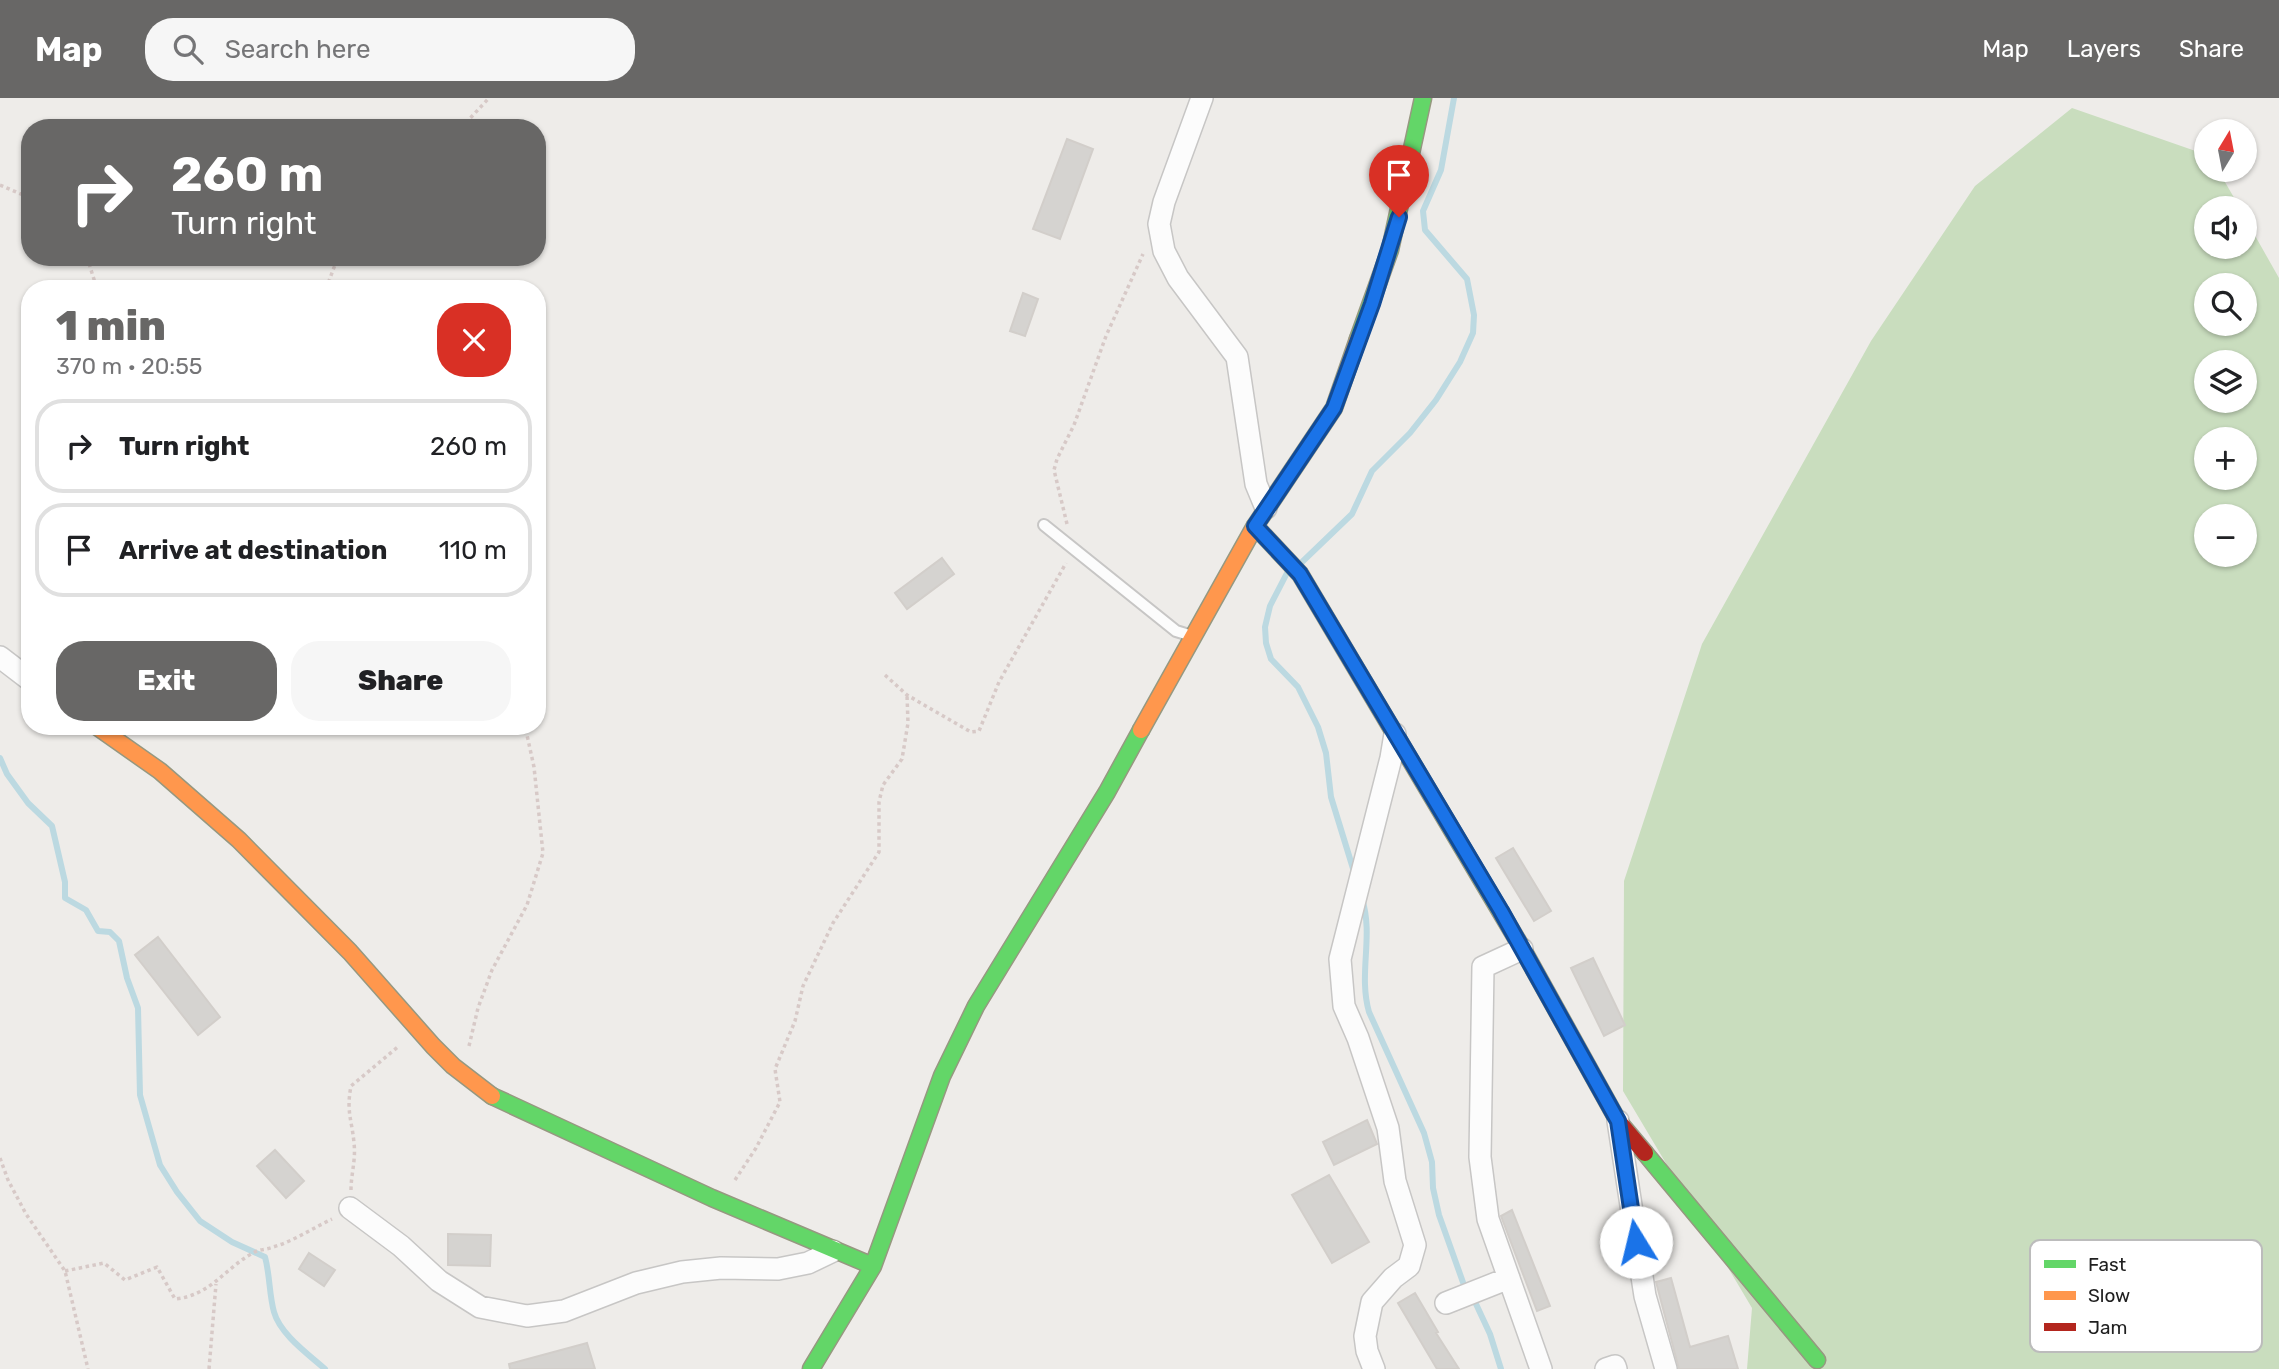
<!DOCTYPE html>
<meta charset="utf-8">
<style>
:root{--surface:#fff;--page:#f6f6f6;--text:#202124;--muted:#757577;--line:#e0e0e0;--accent:#686766}
body{margin:0;font-family:Rubik,sans-serif;background:var(--page);color:var(--text);height:100vh;display:flex;flex-direction:column;font-size:26px;white-space:nowrap}
*{box-sizing:border-box;margin:0}
p{font-size:23px;color:var(--muted)}
.icon{flex:none;width:38px;height:38px;fill:none;stroke:currentColor;stroke-width:2;stroke-linecap:round;stroke-linejoin:round}
.map{position:relative;flex:1;overflow:hidden}
.sheet{position:absolute;left:21px;top:182px;width:525px;height:455px;display:flex;flex-direction:column;background:var(--surface);border-radius:28px;box-shadow:0 2px 5px #0004}
.sheet>*{flex:none}
.guide{position:absolute;left:21px;top:21px;width:525px;height:147px;border-radius:28px;box-shadow:0 2px 5px #0004;background:#686766;color:#fff;overflow:hidden}
.needle{width:46px;rotate:10deg}
.controls{position:absolute;left:2194px;top:21px;display:grid;gap:14px}
.controls a{display:grid;place-items:center;width:63px;height:63px;border-radius:50%;background:var(--surface);box-shadow:0 2px 5px #0004;font-size:35px}
.pin{position:absolute;display:grid;place-items:center;width:60px;height:60px;color:#fff;margin:-72px -30px;border-radius:50% 50% 50% 0;rotate:-45deg;box-shadow:0 0 7px #0007}
.pin .icon{rotate:45deg}
.me{position:absolute;width:77px;margin:-38px;rotate:351deg;stroke-linejoin:round;filter:drop-shadow(0 0 5px #0008)}
.turn{display:flex;align-items:center;gap:24px;height:147px;padding:0 35px;font-size:32px}
.turn .icon{width:91px;height:91px;stroke-width:2.5}
.turn b{display:block;font-size:49px;line-height:60px}
.round{display:grid;place-items:center;flex:none;width:74px;height:74px;border-radius:28px;background:var(--page)}
.headline{display:flex;align-items:center;justify-content:space-between;height:119px;padding:0 35px}
h1{font-size:42px;font-weight:800;line-height:52px;color:var(--accent)}
.cta{display:flex;gap:14px;margin-top:auto;padding:14px 35px}
.cta a{flex:1;height:80px;border-radius:28px;background:var(--accent);color:#fff;font-size:28px;font-weight:800;line-height:80px;text-align:center}
.cta a+a{background:var(--page);color:var(--text)}
ul{padding:0;list-style:none}
li{display:flex;align-items:center;gap:21px;height:94px;margin:0 14px 10px;padding:0 21px;border:4px solid var(--line);border-radius:28px}
li div{flex:1}
li b{display:block;font-size:26px}
li em{font-style:normal}
header{display:flex;align-items:center;gap:42px;box-sizing:border-box;height:98px;padding:0 35px;background:var(--accent);color:#fff}
header strong{font-size:33px}
nav{display:flex;gap:38px;margin-inline-start:auto;font-size:24px}
.search{width:490px;height:63px;background:var(--page);display:flex;align-items:center;gap:18px;box-sizing:border-box;padding:0 24px;border-radius:28px;color:var(--muted);font-size:26px}
.map>svg:first-child{display:block}
.forest{fill:#c9ddbe;fill-rule:evenodd}
.lines{fill:none;stroke-linecap:round;stroke-linejoin:round}
.stream{stroke:#bcd9e1;stroke-width:6}
.building{fill:#d5d3d0;stroke:#d2ceca;stroke-width:2}
.lane-casing{stroke:#c7c6c5;stroke-width:14}
.street-casing{stroke:#c7c6c5;stroke-width:24}
.fast-casing{stroke:#969880;stroke-width:19}
.slow-casing{stroke:#969880;stroke-width:19}
.jam-casing{stroke:#969880;stroke-width:19}
.path{stroke:#d7c9c7;stroke-width:3.5;stroke-dasharray:3.5 3.5;stroke-linecap:butt}
.lane{stroke:#fcfcfc;stroke-width:10}
.street{stroke:#fcfcfc;stroke-width:21}
.fast{stroke:#63d668;stroke-width:16}
.slow{stroke:#ff974d;stroke-width:16}
.jam{stroke:#b3261e;stroke-width:16}
.route-casing{stroke:#114b97;stroke-width:18}
.route{stroke:#1a73e8;stroke-width:12}
.key{fill:#fff;stroke:#bcbcbc;stroke-width:2}
.key-label{font-size:19px;fill:#202020}
</style>
<header>
<strong>Map</strong>
<div class="search"><svg class="icon" aria-label="search" viewBox="0 0 24 24"><circle cx="10" cy="10" r="6"/><path d="M15 15l6 6"/></svg>Search here</div>
<nav><a>Map</a><a>Layers</a><a>Share</a></nav>
</header>
<div class="map">
<svg width="2279" height="1271" viewBox="0 0 2279 1271">
<rect width="100%" height="100%" fill="#eeece9"/>
<path class="forest" d="M2072,10L2207,57V72H2218L2240,110H2207V149H2245V120L2279,180V1271H1747L1752,1210L1623,993L1624,783L1702,546L1871,243L1975,88ZM2207,187H2245V226H2207ZM2207,264H2245V303H2207ZM2207,341H2245V380H2207ZM2207,418H2245V457H2207Z"/>
<g class="lines">
<path class="stream" d="M1301,465L1352,416L1372,373L1410,335L1436,302L1460,264L1473,235L1474,217L1467,181L1425,132L1423,113L1441,72L1454,0
M1287,475L1270,508L1265,529L1266,545L1271,561L1298,589L1318,629L1326,655L1331,699L1355,777
M0,660L7,676L28,705L52,728L65,784V800L86,812L98,833L110,834L119,843L127,880L138,910L140,997L160,1067L177,1094L200,1123L232,1144L265,1159C270,1177 269,1196 274,1214C280,1236 308,1256 325,1271
M1362,801C1374,838 1358,875 1369,914L1424,1035L1432,1064L1433,1090L1439,1117L1465,1190L1476,1206L1490,1236L1501,1271"/>
</g>
<path class="building" d="M1067,41L1093,51L1060,141L1033,131Z
M1023,195L1038,201L1025,238L1010,233Z
M942,460L954,476L907,511L895,495Z
M1513,750L1551,813L1534,823L1496,760Z
M158,839L220,919L198,937L135,857Z
M1593,860L1625,927L1604,938L1571,870Z
M1367,1022L1377,1046L1334,1067L1323,1044Z
M275,1052L304,1083L286,1100L257,1068Z
M1329,1077L1369,1144L1332,1165L1292,1097Z
M1512,1112L1550,1208L1537,1213L1501,1118Z
M448,1136L491,1137L490,1168L448,1167Z
M309,1155L335,1172L324,1188L299,1171Z
M1671,1180L1690,1249L1728,1238L1738,1271H1679L1656,1184Z
M1415,1195L1438,1234L1436,1235L1459,1271H1437L1398,1205Z
M587,1245L595,1271H510L509,1266Z"/>
<g class="lines">
<defs>
<path id="lane" d="M1044,427L1176,533L1189,537"/>
<path id="street" d="M1202,0L1164,104L1159,126L1164,153L1178,180L1237,259L1256,386L1266,410
M0,559L30,582
M1522,851L1483,869L1480,1059L1488,1121L1541,1271
M1618,1023L1645,1198L1666,1271
M350,1110L401,1148L439,1183L480,1209L527,1218L564,1213L636,1185L682,1174L721,1170L778,1171L808,1165L833,1153
M1446,1205L1509,1180
M1374,1271L1367,1253L1365,1238L1372,1204L1393,1180L1409,1168L1415,1147L1395,1083L1388,1030L1358,940L1344,908L1340,861L1391,660L1395,636
M1606,1271L1615,1268L1616,1271"/>
<path id="fast" d="M1358,241L1390,152L1423,0
M1255,428L1300,476L1522,850
M492,998L712,1100L873,1168
M1645,1055L1817,1262
M811,1271L873,1168L942,978L976,908L1107,694L1141,632"/>
<path id="slow" d="M96,628L160,673L239,742L350,854L433,948L453,968L492,998
M1141,632L1255,428L1334,310L1358,241"/>
<path id="jam" d="M1522,850L1618,1023L1645,1055"/>
</defs>
<use href="#lane" class="lane-casing"/>
<use href="#street" class="street-casing"/>
<use href="#fast" class="fast-casing"/>
<use href="#slow" class="slow-casing"/>
<use href="#jam" class="jam-casing"/>
<path class="path" d="M461,30L489,0
M0,87L30,100
M87,159L97,191
M326,191L336,164L341,159
M1067,426L1054,372L1057,361L1074,327L1106,238L1143,156
M885,577L907,597L971,634L979,633L999,584L1066,465
M469,948L478,910L492,872L527,807L543,755L534,669L525,628
M0,1060L8,1082L26,1116L65,1173L88,1271
M735,1082L756,1050L780,1004L775,971L795,923L803,888L833,825L879,754V704L883,687L902,661L908,625L907,597
M351,1092C351,1076 356,1062 354,1045C352,1022 346,1014 351,988L399,948
M65,1173L104,1165L125,1182L157,1169L175,1201C210,1198 225,1170 253,1155C259,1151 266,1152 273,1149C294,1143 313,1130 332,1121
M209,1271L216,1186"/>
<use href="#lane" class="lane"/>
<use href="#street" class="street"/>
<use href="#fast" class="fast"/>
<use href="#slow" class="slow"/>
<use href="#jam" class="jam"/>
</g>
<g class="lines">
<defs>
<path id="route" d="M1399,119L1372,206L1334,310L1255,428L1300,476L1501,813L1618,1023L1636,1144"/>
</defs>
<use href="#route" class="route-casing"/>
<use href="#route" class="route"/>
</g>
<rect x="2030" y="1142" width="232" height="112" rx="10" class="key"/>
<rect x="2044" y="1162" width="32" height="8" fill="#63d668"/>
<rect x="2044" y="1193" width="32" height="9" fill="#ff974d"/>
<rect x="2044" y="1225" width="32" height="8" fill="#b3261e"/>
<g class="key-label">
<text x="2088" y="1173">Fast</text>
<text x="2088" y="1204">Slow</text>
<text x="2088" y="1236">Jam</text>
</g>
</svg>
<div class="controls">
<a><svg class="needle" viewBox="-14 -14 28 28"><path d="M0-13l5 13h-10z" fill="#e53935"/><path d="M0 13l5-13h-10z" fill="#757577"/></svg></a>
<a><svg class="icon" aria-label="sound" viewBox="0 0 24 24"><path d="M4 9h4l5-4v14l-5-4H4zM17 9q2 3 0 6"/></svg></a>
<a><svg class="icon" aria-label="search" viewBox="0 0 24 24"><circle cx="10" cy="10" r="6"/><path d="M15 15l6 6"/></svg></a>
<a><svg class="icon" aria-label="layers" viewBox="0 0 24 24"><path d="M12 4l9 5-9 5-9-5zM3 14l9 5 9-5"/></svg></a>
<a>+</a>
<a>−</a>
</div>
<div class="pin" style="left:1399px;top:119px;background:#d93025"><svg class="icon" aria-label="arrive" viewBox="0 0 24 24"><path d="M6 21V4h12l-3 4 3 4H6"/></svg></div>
<svg class="me" style="left:1636px;top:1144px" viewBox="-20 -20 40 40"><circle r="19" fill="#fff"/><path d="M0-13L10 11 0 6-10 11z" fill="#1a73e8"/></svg>
<div class="guide">
<div class="turn"><svg class="icon" aria-label="right" viewBox="0 0 24 24"><path d="M7 20v-9h11M14 6l5 5-5 5"/></svg><div><b>260 m</b>Turn right</div></div>
</div>
<section class="sheet">
<div class="headline"><div><h1>1 min</h1><p>370 m · 20:55</p></div><a class="round" style="background:#d93025;color:#fff"><svg class="icon" aria-label="close" viewBox="0 0 24 24"><path d="M6 6l12 12M18 6L6 18"/></svg></a></div>
<ul>
<li><svg class="icon" aria-label="right" viewBox="0 0 24 24"><path d="M7 20v-9h11M14 6l5 5-5 5"/></svg><div><b>Turn right</b></div><em>260 m</em></li>
<li><svg class="icon" aria-label="arrive" viewBox="0 0 24 24"><path d="M6 21V4h12l-3 4 3 4H6"/></svg><div><b>Arrive at destination</b></div><em>110 m</em></li>
</ul>
<div class="cta"><a>Exit</a><a>Share</a></div>
</section>
</div>
